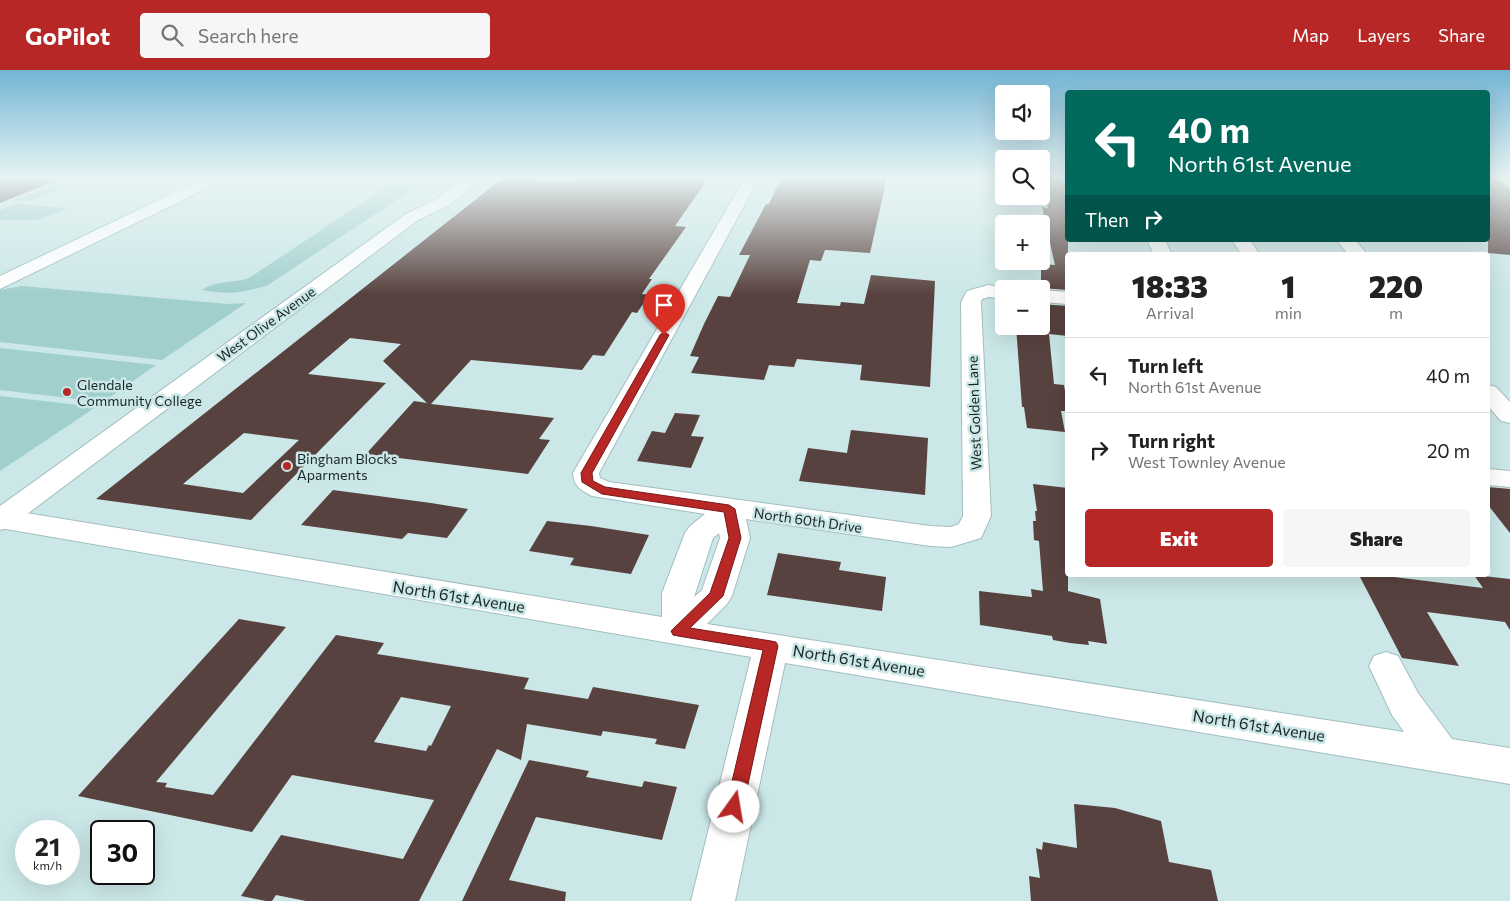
<!DOCTYPE html>
<meta charset="utf-8">
<style>
:root{--surface:#fff;--page:#f6f6f6;--text:#222;--muted:#767676;--line:#e0e0e0;--accent:#b62725}
body{margin:0;font-family:Commissioner,sans-serif;background:var(--page);color:var(--text);height:100vh;display:flex;flex-direction:column;font-size:19px;white-space:nowrap}
*{box-sizing:border-box;margin:0}
p{font-size:16px;color:var(--muted)}
.icon{flex:none;width:28px;height:28px;fill:none;stroke:currentColor;stroke-width:2;stroke-linecap:round;stroke-linejoin:round}
.map{position:relative;flex:1;overflow:hidden}
.side{position:absolute;left:1065px;top:182px;width:425px;height:325px;display:flex;flex-direction:column;background:var(--surface);border-radius:5px;box-shadow:0 5px 20px #0002}
.side>*{flex:none}
.top-card{position:absolute;left:1065px;top:20px;width:425px;height:152px;border-radius:5px;box-shadow:0 5px 20px #0002;background:#00695c;color:#fff;overflow:hidden}
.fabs{position:absolute;left:995px;top:15px;display:grid;gap:10px}
.fabs a{display:grid;place-items:center;width:55px;height:55px;border-radius:5px;background:var(--surface);box-shadow:0 5px 20px #0002;font-size:25px}
.speed{position:absolute;left:15px;top:750px;display:flex;gap:10px;font-size:25px;font-weight:700;text-align:center}
.speed>*{display:grid;place-content:center;width:65px;height:65px;border-radius:50%;background:var(--surface);box-shadow:0 5px 20px #0002;line-height:1}
.speed small{font-size:12px;font-weight:400}
.speed .limit{border:2px solid #111;border-radius:8px;background:#fff;color:#111}
.pin{position:absolute;display:grid;place-items:center;width:42px;height:42px;color:#fff;margin:-51px -21px;border-radius:50% 50% 50% 0;rotate:-45deg;box-shadow:0 0 5px #0007}
.pin .icon{rotate:45deg}
.me{position:absolute;width:55px;margin:-28px;rotate:13deg;stroke-linejoin:round;filter:drop-shadow(0 0 4px #0008)}
.turn{display:flex;align-items:center;gap:18px;height:105px;padding:0 20px;font-size:22px}
.turn .icon{width:65px;height:65px;stroke-width:2.5}
.turn b{display:block;font-size:35px;line-height:42px}
.then{display:flex;align-items:center;height:48px;padding:0 20px;background:#0003;gap:10px;font-size:19px}
.eta{display:flex;justify-content:space-evenly;align-items:center;height:85px;text-align:center}
.eta b{font-size:30px;font-weight:800;line-height:35px}
.button{display:flex;gap:10px;margin-top:auto;padding:10px 20px}
.button a{flex:1;height:58px;border-radius:5px;background:var(--accent);color:#fff;font-size:20px;font-weight:800;line-height:58px;text-align:center}
.button a+a{background:var(--page);color:var(--text)}
ul{padding:0;list-style:none}
li{display:flex;align-items:center;gap:15px;height:75px;padding:0 20px;border-top:1px solid var(--line)}
li div{flex:1}
li b{display:block;font-size:19px}
li em{font-style:normal}
header{display:flex;align-items:center;gap:30px;box-sizing:border-box;height:70px;padding:0 25px;background:var(--accent);color:#fff}
header strong{font-size:24px}
nav{display:flex;gap:28px;margin-inline-start:auto;font-size:18px}
.search{width:350px;height:45px;background:var(--page);display:flex;align-items:center;gap:12px;box-sizing:border-box;padding:0 18px;border-radius:5px;color:var(--muted);font-size:19px}
.map>svg:first-child{display:block}
.green{fill:#a1cfce}
.building{fill:#58423f;fill-rule:evenodd}
.lines{fill:none;stroke-linecap:round;stroke-linejoin:round}
.minor-casing{stroke:#a2bebe;stroke-width:2}
.major-casing{stroke:#a2bebe;stroke-width:2}
.minor{fill:#fff;fill-rule:evenodd}
.major{fill:#fff;fill-rule:evenodd}
.route{fill:#b62725;stroke:#761918}
.poi-dot{fill:#b62725;stroke:#cbe7e7;stroke-width:2}
.labels{text-anchor:middle;dominant-baseline:central;stroke-width:5;stroke-linejoin:round;paint-order:stroke}
.street-label{font-size:14px;fill:#1b2525;stroke:#cbe7e7}
.poi-label{font-size:14px;fill:#1b2525;stroke:#cbe7e7;text-anchor:start}
.near-street-label{font-size:16px;fill:#1b2525;stroke:#cbe7e7}
</style>
<header>
<strong>GoPilot</strong>
<div class="search"><svg class="icon" aria-label="search" viewBox="0 0 24 24"><circle cx="10" cy="10" r="6"/><path d="M15 15l6 6"/></svg>Search here</div>
<nav><a>Map</a><a>Layers</a><a>Share</a></nav>
</header>
<div class="map">
<svg width="1510" height="831" viewBox="0 0 1510 831">
<rect width="100%" height="100%" fill="#cbe7e7"/>
<path class="green" d="M400,108H430L268,215C242,223 230,225 202,220C220,209 231,214 249,208Z
M62,111L77,112L30,131L14,130Z
M16,134L67,138L38,150H0V140Z
M22,216L228,234L246,233L162,290L0,272V220Z
M0,278L156,295L103,332L0,320Z
M0,326L96,337L0,401Z"/>
<path class="building" d="M0,108H60V109L0,133Z
M503,108L572,112L576,108L707,110L675,156L686,157L649,209H652L642,224L649,225L637,243L632,242L604,286L593,285L582,300L471,290L431,334L554,348L539,369L550,370L528,404L366,384L414,331L427,333L383,291L401,274L350,268L308,304L386,313L251,450L96,429ZM244,363L299,370L243,423L183,414Z
M781,108H887L870,183L827,180H825L821,191L810,190L797,233L840,236L841,232L864,234L871,205L935,211L930,317L860,310L862,295L797,289L794,297L769,295L764,310L691,303L699,287L690,286L704,254L718,226L730,227L750,185H739L766,134H769Z
M1041,108H1068V220L1041,218V194L1055,195L1042,137L1048,138Z
M1488,108H1496L1510,117V185L1488,183Z
M1041,234L1068,236V266L1049,264L1054,314L1064,315L1065,321L1068,322V341H1061L1065,362L1027,358L1024,337H1022L1016,256H1041Z
M675,343L700,345L691,366L704,367L691,398L637,391L652,361L665,363Z
M851,360L928,368L925,425L799,411L808,378L847,383Z
M1033,414L1068,418V521L1100,529L1107,574L1088,571L1089,575L1070,573L1053,570L1052,566L980,555L979,521L1032,527L1031,519L1043,521L1039,471L1034,470L1033,451H1036L1035,441H1037Z
M1488,417L1510,419V463L1488,435Z
M333,420L431,433L468,439L447,468L408,463L402,469L301,455Z
M547,451L591,456L649,465L631,504L570,495L574,488L529,481Z
M778,483L841,492L839,500L886,507L882,541L767,525Z
M1359,505H1378L1483,518L1474,505L1510,509V560L1505,552L1427,542L1459,596L1402,588Z
M239,549L286,557L156,712L167,713L165,717L213,725L336,565L384,573L377,584L529,608L524,619L588,629L593,617L699,635L685,679L655,674L657,669L603,661L601,666L527,654L521,690L497,679L419,831H306L276,825L272,831H266L241,826L281,765L403,789L434,730L292,705L252,762L78,726ZM401,627L451,636L431,676L429,675L426,681L374,672Z
M529,690L589,701L586,707L642,717L644,711L677,717L662,770L536,747L509,810L566,822L565,831H462Z
M1074,734L1115,738L1161,751L1169,792L1211,800L1218,831H1031L1029,806L1040,808L1036,778L1042,780L1043,772L1077,778Z"/>
<g class="lines">
<defs>
<path id="minor" d="M205,108H224L222,111L0,219V206Z
M745,108H759L599,403L600,408L609,412L930,456L951,457L959,454L963,446L961,232L967,221L988,215L1010,219H1004V229L989,227L982,229L981,232L991,446L981,468L951,477L930,476L746,449L750,468L732,526L727,534L707,554L1404,662L1392,645L1369,596L1374,586L1386,582L1398,586L1418,623L1452,669L1510,678V714L785,593L735,831H691L751,587L0,458V440L2,439L662,547V523L685,463L690,456L705,444L592,426C581,420 574,417 573,403ZM719,463L720,468L702,520L694,527L713,468Z
M1147,170H1165L1172,185H1154Z
M1232,170H1250L1260,185H1242Z
M1336,170H1355L1368,185H1349Z
M1041,220L1068,222V234L1041,232Z
M1488,315L1496,317L1510,332V353L1501,351L1488,336Z
M1488,399L1510,401V417L1488,415Z"/>
<path id="major" d="M466,108H483L449,135L418,150L10,457L0,460V436L406,144L437,129Z"/>
</defs>
<use href="#minor" class="minor-casing"/>
<use href="#major" class="major-casing"/>
<use href="#minor" class="minor"/>
<use href="#major" class="major"/>
</g>
<linearGradient id="sky" x2="0" y2="1"><stop stop-color="#74b5d4"/><stop offset="0.48" stop-color="#e8f4f4"/><stop offset="1" stop-color="#e8f4f4" stop-opacity="0"/></linearGradient>
<rect width="1510" height="224" fill="url(#sky)"/>
<path class="route" d="M664,262L669,265L592,403L593,411L605,417L729,435L735,439L741,468L723,526L690,558L771,571L776,572L778,576L743,737L740,743L734,745L728,743L726,737L763,580L678,566L673,565L671,561L710,523L729,468L724,442L602,424L582,412L581,403L660,265Z"/>
<g class="poi-dot">
<circle cx="67" cy="322" r="5"/>
<circle cx="287" cy="396" r="5"/>
</g>
<g class="labels">
<g class="street-label">
<text transform="translate(266 254) rotate(-36)">West Olive Avenue</text>
<text transform="translate(974 343) rotate(-92)">West Golden Lane</text>
<text transform="translate(808 450) rotate(8)">North 60th Drive</text>
</g>
<g class="poi-label">
<text x="77" y="314">Glendale<tspan x="77" dy="16">Community College</tspan></text>
<text x="297" y="388">Bingham Blocks<tspan x="297" dy="16">Aparments</tspan></text>
</g>
<g class="near-street-label">
<text transform="translate(459 526) rotate(9)">North 61st Avenue</text>
<text transform="translate(859 590) rotate(9)">North 61st Avenue</text>
<text transform="translate(1259 655) rotate(9)">North 61st Avenue</text>
</g>
</g>
</svg>
<div class="fabs">
<a><svg class="icon" aria-label="sound" viewBox="0 0 24 24"><path d="M4 9h4l5-4v14l-5-4H4zM17 9q2 3 0 6"/></svg></a>
<a><svg class="icon" aria-label="search" viewBox="0 0 24 24"><circle cx="10" cy="10" r="6"/><path d="M15 15l6 6"/></svg></a>
<a>+</a>
<a>−</a>
</div>
<div class="speed"><div>21<small>km/h</small></div><div class="limit">30</div></div>
<div class="pin" style="left:664px;top:265px;background:#d93025"><svg class="icon" aria-label="arrive" viewBox="0 0 24 24"><path d="M6 21V4h12l-3 4 3 4H6"/></svg></div>
<svg class="me" style="left:734px;top:737px" viewBox="-20 -20 40 40"><circle r="19" fill="#fff"/><path d="M0-13L10 11 0 6-10 11z" fill="#b62725"/></svg>
<div class="top-card">
<div class="turn"><svg class="icon" aria-label="left" viewBox="0 0 24 24"><path d="M17 20v-9H6M10 6l-5 5 5 5"/></svg><div><b>40 m</b>North 61st Avenue</div></div>
<div class="then">Then<svg class="icon" aria-label="right" viewBox="0 0 24 24"><path d="M7 20v-9h11M14 6l5 5-5 5"/></svg></div>
</div>
<section class="side">
<div class="eta">
<div><b>18:33</b><p>Arrival</p></div>
<div><b>1</b><p>min</p></div>
<div><b>220</b><p>m</p></div>
</div>
<ul>
<li><svg class="icon" aria-label="left" viewBox="0 0 24 24"><path d="M17 20v-9H6M10 6l-5 5 5 5"/></svg><div><b>Turn left</b><p>North 61st Avenue</p></div><em>40 m</em></li>
<li><svg class="icon" aria-label="right" viewBox="0 0 24 24"><path d="M7 20v-9h11M14 6l5 5-5 5"/></svg><div><b>Turn right</b><p>West Townley Avenue</p></div><em>20 m</em></li>
</ul>
<div class="button"><a>Exit</a><a>Share</a></div>
</section>
</div>
